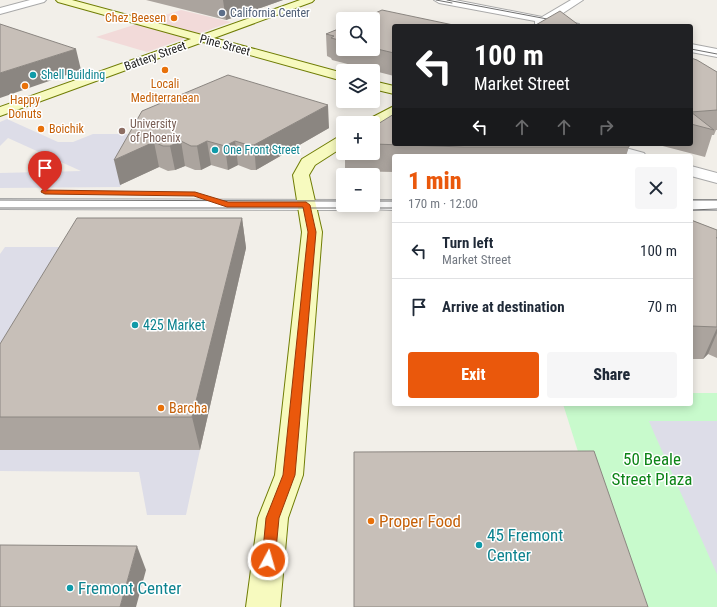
<!DOCTYPE html>
<meta charset="utf-8">
<style>
:root{--surface:#fff;--page:#f6f6f7;--text:#1f2937;--muted:#747a83;--line:#e0e1e3;--accent:#ea580c}
body{margin:0;font-family:"Roboto Condensed",sans-serif;background:var(--page);color:var(--text);height:100vh;display:flex;flex-direction:column;font-size:15px;white-space:nowrap}
*{box-sizing:border-box;margin:0}
p{font-size:13px;color:var(--muted)}
.icon{flex:none;width:22px;height:22px;fill:none;stroke:currentColor;stroke-width:2;stroke-linecap:round;stroke-linejoin:round}
.map{position:relative;flex:1;overflow:hidden}
.panel{position:absolute;left:392px;top:154px;width:301px;height:252px;display:flex;flex-direction:column;background:var(--surface);border-radius:4px;box-shadow:0 2px 10px #0003}
.panel>*{flex:none}
.top-card{position:absolute;left:392px;top:24px;width:301px;height:122px;border-radius:4px;box-shadow:0 2px 10px #0003;background:#202124;color:#fff;overflow:hidden}
.fabs{position:absolute;left:336px;top:12px;display:grid;gap:8px}
.fabs a{display:grid;place-items:center;width:44px;height:44px;border-radius:4px;background:var(--surface);box-shadow:0 2px 10px #0003;font-size:20px}
.pin{position:absolute;display:grid;place-items:center;width:34px;height:34px;color:#fff;margin:-41px -17px;border-radius:50% 50% 50% 0;rotate:-45deg;box-shadow:0 0 4px #0007}
.pin .icon{rotate:45deg}
.me{position:absolute;width:44px;margin:-22px;rotate:6deg;stroke-linejoin:round;filter:drop-shadow(0 0 3px #0008)}
.turn{display:flex;align-items:center;gap:14px;height:84px;padding:0 16px;font-size:18px}
.turn .icon{width:52px;height:52px;stroke-width:2.5}
.turn b{display:block;font-size:28px;line-height:34px}
.lanes{display:flex;align-items:center;height:38px;padding:0 16px;background:#0003;justify-content:center;gap:20px;direction:ltr}
.lanes .off{opacity:.35}
.round{display:grid;place-items:center;flex:none;width:42px;height:42px;border-radius:4px;background:var(--page)}
.overview{display:flex;align-items:center;justify-content:space-between;height:68px;padding:0 16px}
h1{font-size:24px;font-weight:800;line-height:30px;color:var(--accent)}
.action{display:flex;gap:8px;margin-top:auto;padding:8px 16px}
.action a{flex:1;height:46px;border-radius:4px;background:var(--accent);color:#fff;font-size:16px;font-weight:800;line-height:46px;text-align:center}
.action a+a{background:var(--page);color:var(--text)}
ul{padding:0;list-style:none}
li{display:flex;align-items:center;gap:12px;height:56px;padding:0 16px;border-top:1px solid var(--line)}
li div{flex:1}
li b{display:block;font-size:15px}
li em{font-style:normal}
.map>svg:first-child{display:block}
.commercial{fill:#f2dad9}
.park{fill:#c8facc}
.plaza{fill:#dddde8}
.lines{fill:none;stroke-linecap:round;stroke-linejoin:round}
.tertiary-casing{stroke:#a9a9a9;stroke-width:2}
.secondary-casing{stroke:#707d05;stroke-width:2}
.tertiary{fill:#fff;fill-rule:evenodd}
.secondary{fill:#f7fabf;fill-rule:evenodd}
.tram{stroke:#707070;stroke-width:1}
.wall{fill:#aba49e}
.shaded-wall{fill:#8b8681}
.building{fill:#c7bfb8;stroke:#8b8681}
.route{fill:#ea580c;stroke:#983908}
.service-dot{fill:#5c6f8a;stroke:#fff;stroke-width:1.5}
.food-dot{fill:#e8710a;stroke:#fff;stroke-width:1.5}
.culture-dot{fill:#0f9aa8;stroke:#fff;stroke-width:1.5}
.education-dot{fill:#8d6e63;stroke:#fff;stroke-width:1.5}
.labels{text-anchor:middle;dominant-baseline:central;stroke-width:3;stroke-linejoin:round;paint-order:stroke}
.far-service-label{font-size:12px;fill:#4e5e75;stroke:#fff;text-anchor:start}
.far-food-label{font-size:12px;fill:#c56008;stroke:#fff}
.far-street-label{font-size:12px;fill:#222;stroke:#fff}
.far-culture-label{font-size:12px;fill:#0d838f;stroke:#fff;text-anchor:start}
.far-education-label{font-size:12px;fill:#785e54;stroke:#fff;text-anchor:start}
.culture-label{font-size:14px;fill:#0d838f;stroke:#fff;text-anchor:start}
.food-label{font-size:14px;fill:#c56008;stroke:#fff;text-anchor:start}
.near-park-label{font-size:17px;fill:#0c8416;stroke:#fff}
.near-food-label{font-size:17px;fill:#c56008;stroke:#fff;text-anchor:start}
.near-culture-label{font-size:17px;fill:#0d838f;stroke:#fff;text-anchor:start}
</style>
<div class="map">
<svg width="717" height="607" viewBox="0 0 717 607">
<rect width="100%" height="100%" fill="#f2efe9"/>
<path class="commercial" d="M181,10L231,22L147,52L96,37Z"/>
<path class="park" d="M691,393H717V607H627L563,404H691Z"/>
<path class="plaza" d="M7,119L58,142H73L93,134H146L120,187L0,188V173L81,171L8,138L0,146V122Z
M5,247H86L0,403V254Z
M649,421H717V574L654,433Z
M0,450H200L186,515H147L139,472L0,471Z"/>
<g class="lines">
<defs>
<path id="tertiary" d="M30,0H46L44,2L0,14V8Z
M434,0H455L542,17L571,0H583L554,19L579,24L580,26C569,26 559,25 548,24C543,24 540,26 535,25V21L439,3Z
M691,44L717,49V57L691,52Z
M585,144H611L644,153L646,156H620L587,147Z
M691,166L717,173V183L691,176Z
M0,199L343,200V205H352L349,209L343,210L0,209Z
M373,200H394V210L367,209L364,205H373Z
M691,200H717V210H691Z"/>
<path id="secondary" d="M56,0H72L202,35L300,0H314L312,2L214,38L343,73V81L203,42L0,116V107L191,39L58,2Z
M373,81L394,86V94L373,89Z
M394,106V116L373,127V123H365L367,120Z
M343,135V147L315,165L309,175L322,232L303,475L288,518L280,607H246L258,518L275,475L302,232L293,175L302,159L338,137Z"/>
</defs>
<use href="#tertiary" class="tertiary-casing"/>
<use href="#secondary" class="secondary-casing"/>
<use href="#tertiary" class="tertiary"/>
<use href="#secondary" class="secondary"/>
<path class="tram" d="M436,0L452,3
M447,0L584,26
M691,49L717,54
M0,200L343,201
M691,200H717
M373,201H394
M0,208H394
M691,210L717,209"/>
</g>
<path class="wall" d="M146,0H283L226,20Z
M373,19L394,26V76L332,60L331,58L327,56L326,34L343,27V49H373Z
M691,58L717,72V130H716L714,135H712L705,157L655,144H691Z
M142,111L329,128L256,170H251L238,165L228,170L211,165L201,170H195L185,166L175,170L168,171L159,167L120,185Z
M373,127L629,147L626,156H394V172L345,171V153H373Z
M242,218L246,248L200,450H0V344Z
M691,220L717,230V358L708,354L703,359H691Z"/>
<path class="shaded-wall" d="M223,0H283L226,20Z
M76,49L81,70L0,98V73Z
M328,105L329,128L256,170L254,145Z
M181,141L185,166L175,170L170,146Z
M207,141L211,165L201,170L197,146Z
M235,141L238,165L228,170L225,146Z
M154,142L159,167L120,185L114,160Z
M242,218L246,248L200,450L192,417Z
M717,328V333L708,354L703,359Z
M137,546L146,570L136,607H120Z"/>
<path class="building" d="M382,10L458,26H394V53L373,48V19H362Z
M560,11L580,26H534Z
M0,24L76,49L0,73Z
M343,27V41L331,38L334,36L326,34Z
M691,58L697,60L717,72V110L691,112Z
M228,75L328,105L254,145H248L235,141L225,146L207,141L197,146H191L181,141L170,146H163L154,142L114,160L142,111Z
M691,112L714,130L691,124Z
M394,114V144H629V147H464L373,144V127Z
M77,218H242L192,417H0V344Z
M691,220L717,230V237L716,238H717V327L691,326Z
M594,451L648,607H354V452Z
M0,545L137,546L120,607H0Z"/>
<path class="route" d="M42,190L195,192L228,202H306L310,205L316,232L295,475L279,518L275,560L273,565L268,566L264,565L262,560L266,518L283,475L308,232L303,207H227L194,196L45,194L41,192Z"/>
<circle class="service-dot" cx="222" cy="13" r="4"/>
<g class="food-dot">
<circle cx="174" cy="18" r="4"/>
<circle cx="165" cy="70" r="4"/>
<circle cx="25" cy="86" r="4"/>
<circle cx="41" cy="129" r="4"/>
<circle cx="161" cy="408" r="4"/>
<circle cx="371" cy="521" r="4"/>
</g>
<g class="culture-dot">
<circle cx="33" cy="75" r="4"/>
<circle cx="215" cy="150" r="4"/>
<circle cx="135" cy="325" r="4"/>
<circle cx="479" cy="545" r="4"/>
<circle cx="70" cy="588" r="4"/>
</g>
<circle class="education-dot" cx="122" cy="131" r="4"/>
<g class="labels">
<g class="far-service-label">
<text x="230" y="13">California Center</text>
</g>
<g class="far-food-label">
<text x="166" y="18" text-anchor="end">Chez Beesen</text>
<text x="165" y="84">Locali<tspan x="165" dy="14">Mediterranean</tspan></text>
<text x="25" y="100">Happy<tspan x="25" dy="14">Donuts</tspan></text>
<text x="49" y="129" text-anchor="start">Boichik</text>
</g>
<g class="far-street-label">
<text transform="translate(225 45) rotate(15)">Pine Street</text>
<text transform="translate(155 56) rotate(-20)">Battery Street</text>
</g>
<g class="far-culture-label">
<text x="41" y="75">Shell Building</text>
<text x="223" y="150">One Front Street</text>
</g>
<g class="far-education-label">
<text x="130" y="124">University<tspan x="130" dy="14">of Phoenix</tspan></text>
</g>
<g class="culture-label">
<text x="143" y="325">425 Market</text>
</g>
<g class="food-label">
<text x="169" y="408">Barcha</text>
</g>
<g class="near-park-label">
<text x="652" y="459">50 Beale<tspan x="652" dy="20">Street Plaza</tspan></text>
</g>
<g class="near-food-label">
<text x="379" y="521">Proper Food</text>
</g>
<g class="near-culture-label">
<text x="487" y="535">45 Fremont<tspan x="487" dy="20">Center</tspan></text>
<text x="78" y="588">Fremont Center</text>
</g>
</g>
</svg>
<div class="fabs">
<a><svg class="icon" aria-label="search" viewBox="0 0 24 24"><circle cx="10" cy="10" r="6"/><path d="M15 15l6 6"/></svg></a>
<a><svg class="icon" aria-label="layers" viewBox="0 0 24 24"><path d="M12 4l9 5-9 5-9-5zM3 14l9 5 9-5"/></svg></a>
<a>+</a>
<a>−</a>
</div>
<div class="pin" style="left:45px;top:192px;background:#d93025"><svg class="icon" aria-label="arrive" viewBox="0 0 24 24"><path d="M6 21V4h12l-3 4 3 4H6"/></svg></div>
<svg class="me" style="left:268px;top:560px" viewBox="-20 -20 40 40"><circle r="17" fill="#ea580c" stroke="#fff" stroke-width="3"/><path d="M0-11L8 9 0 5-8 9z" fill="#fff"/></svg>
<div class="top-card">
<div class="turn"><svg class="icon" aria-label="left" viewBox="0 0 24 24"><path d="M17 20v-9H6M10 6l-5 5 5 5"/></svg><div><b>100 m</b>Market Street</div></div>
<div class="lanes"><svg class="icon" aria-label="left" viewBox="0 0 24 24"><path d="M17 20v-9H6M10 6l-5 5 5 5"/></svg><svg class="icon off" aria-label="ahead" viewBox="0 0 24 24"><path d="M12 20V5M6 11l6-6 6 6"/></svg><svg class="icon off" aria-label="ahead" viewBox="0 0 24 24"><path d="M12 20V5M6 11l6-6 6 6"/></svg><svg class="icon off" aria-label="right" viewBox="0 0 24 24"><path d="M7 20v-9h11M14 6l5 5-5 5"/></svg></div>
</div>
<section class="panel">
<div class="overview"><div><h1>1 min</h1><p>170 m · 12:00</p></div><a class="round"><svg class="icon" aria-label="close" viewBox="0 0 24 24"><path d="M6 6l12 12M18 6L6 18"/></svg></a></div>
<ul>
<li><svg class="icon" aria-label="left" viewBox="0 0 24 24"><path d="M17 20v-9H6M10 6l-5 5 5 5"/></svg><div><b>Turn left</b><p>Market Street</p></div><em>100 m</em></li>
<li><svg class="icon" aria-label="arrive" viewBox="0 0 24 24"><path d="M6 21V4h12l-3 4 3 4H6"/></svg><div><b>Arrive at destination</b></div><em>70 m</em></li>
</ul>
<div class="action"><a>Exit</a><a>Share</a></div>
</section>
</div>
